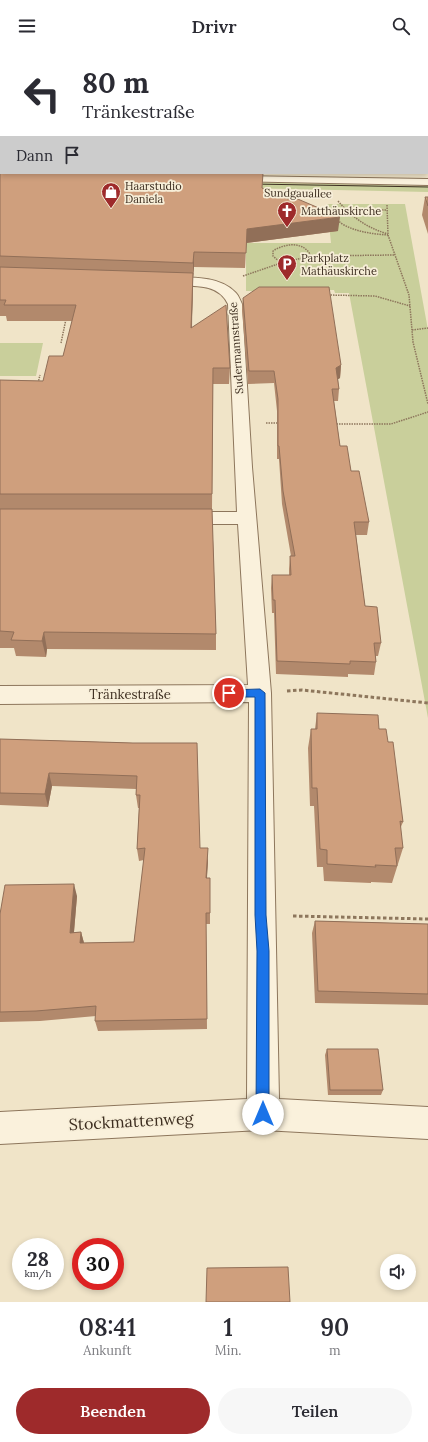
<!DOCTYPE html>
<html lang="de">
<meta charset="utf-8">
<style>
:root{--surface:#fff;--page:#f7f7f7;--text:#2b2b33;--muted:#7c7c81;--accent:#9e2a2b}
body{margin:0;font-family:Lora,serif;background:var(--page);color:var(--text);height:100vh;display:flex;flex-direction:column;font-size:15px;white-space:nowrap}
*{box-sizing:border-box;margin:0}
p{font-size:13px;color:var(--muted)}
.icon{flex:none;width:22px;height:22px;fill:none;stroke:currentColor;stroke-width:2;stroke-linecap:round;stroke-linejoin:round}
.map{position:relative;height:1250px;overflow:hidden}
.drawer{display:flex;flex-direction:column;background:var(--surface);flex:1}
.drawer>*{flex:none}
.hud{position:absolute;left:0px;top:0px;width:428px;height:122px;box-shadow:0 2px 6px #0003;background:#fff;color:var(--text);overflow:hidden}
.fabs{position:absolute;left:380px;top:1202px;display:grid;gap:8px}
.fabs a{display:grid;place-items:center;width:36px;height:36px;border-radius:50%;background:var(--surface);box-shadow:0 2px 6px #0003;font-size:20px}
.speed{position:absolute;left:12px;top:1186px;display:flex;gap:8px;font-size:20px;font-weight:700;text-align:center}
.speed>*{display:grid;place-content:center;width:52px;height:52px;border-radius:50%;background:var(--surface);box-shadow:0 2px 6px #0003;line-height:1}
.speed small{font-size:10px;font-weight:400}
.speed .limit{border:6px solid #d22;background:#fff;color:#111}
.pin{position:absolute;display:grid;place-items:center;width:34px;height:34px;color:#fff;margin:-17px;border:2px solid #fff;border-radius:50%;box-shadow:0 1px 4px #0007}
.me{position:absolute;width:44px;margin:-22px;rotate:0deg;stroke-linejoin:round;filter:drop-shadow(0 0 3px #0008)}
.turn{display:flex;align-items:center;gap:14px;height:84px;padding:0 16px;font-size:18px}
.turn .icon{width:52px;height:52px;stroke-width:2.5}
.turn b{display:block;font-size:28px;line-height:34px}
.then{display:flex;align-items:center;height:38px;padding:0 16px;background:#0003;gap:8px;font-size:15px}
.eta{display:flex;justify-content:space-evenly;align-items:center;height:68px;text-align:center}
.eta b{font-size:24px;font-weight:600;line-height:28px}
.primary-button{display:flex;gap:8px;margin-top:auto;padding:8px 16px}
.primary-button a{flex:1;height:46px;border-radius:24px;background:var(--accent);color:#fff;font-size:16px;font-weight:600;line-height:46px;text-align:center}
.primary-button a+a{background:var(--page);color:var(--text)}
header{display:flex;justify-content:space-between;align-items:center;height:52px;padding:0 16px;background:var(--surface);font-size:18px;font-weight:600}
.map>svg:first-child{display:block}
.green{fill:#c9cf9b}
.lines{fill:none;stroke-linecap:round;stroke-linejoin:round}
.minor-casing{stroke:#8d765c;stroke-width:2}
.path-far1{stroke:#8d765c;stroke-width:1.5;stroke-dasharray:1.5 1;stroke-linecap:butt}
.path{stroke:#8d765c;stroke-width:3;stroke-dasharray:3.5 2.5;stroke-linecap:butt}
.minor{fill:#faf1dc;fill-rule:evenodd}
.tram{stroke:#3d2e20;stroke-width:1}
.wall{fill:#b2896c}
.shaded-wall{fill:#916f58}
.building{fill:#cf9f7d;stroke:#916f58}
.route{fill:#1a73e8;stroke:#114b97}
.labels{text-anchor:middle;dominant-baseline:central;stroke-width:3.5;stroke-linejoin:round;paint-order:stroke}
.far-poi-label{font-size:11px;fill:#3d2e20;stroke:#f7eed8;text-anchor:start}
.far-street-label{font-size:11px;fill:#3d2e20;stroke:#f7eed8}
.street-label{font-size:13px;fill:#3d2e20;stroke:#f7eed8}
.near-street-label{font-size:16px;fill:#3d2e20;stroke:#f7eed8}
</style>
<header><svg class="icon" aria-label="menu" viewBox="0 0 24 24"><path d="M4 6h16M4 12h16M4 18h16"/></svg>Drivr<svg class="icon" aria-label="search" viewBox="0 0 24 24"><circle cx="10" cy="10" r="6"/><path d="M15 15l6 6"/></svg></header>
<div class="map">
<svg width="428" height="1250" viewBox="0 0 428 1250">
<rect width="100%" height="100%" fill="#f0e4c8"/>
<path class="green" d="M147,128L428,134V140L143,134Z
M327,152H405L428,278V666L349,241H335L334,238L246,239V191H331Z
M0,291H43L36,324H0Z"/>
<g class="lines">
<defs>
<path id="minor" d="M233,124L428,127V133L229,129L227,127Z
M163,225C185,226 219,222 236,241C239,244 240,248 242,252L252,415L271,641L279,1047L428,1055V1087L263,1078L0,1092V1060L247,1047L249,650L0,652V634L248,633L238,472H183L176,470L174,466L176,462L183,460H237L228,252C216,226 181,237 158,232L156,229L158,226Z"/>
</defs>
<use href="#minor" class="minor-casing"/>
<path class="path-far1" d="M338,149C352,165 367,176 388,182
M387,153L388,183L409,243L413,290L428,352
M347,158H387
M323,159C335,161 335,168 344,173C357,180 373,182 388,183
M281,211L273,204V199C285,191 304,189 311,204
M243,224L281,211L311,204L394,203
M328,243L375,244L410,254
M412,278L428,276
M61,291L66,267
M38,331L40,323
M266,371H279
M334,372H391L428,360"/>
<path class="path" d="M287,639L302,638L428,651
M293,864L428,867"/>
<use href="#minor" class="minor"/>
<path class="tram" d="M252,132L428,135"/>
</g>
<path class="wall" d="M0,0H7V1H1V62H0Z
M427,7H428V82L427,81Z
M1,69V121L262,136L338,179L246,191L245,216L194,215L193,226L192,276L230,316L229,332H213L212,457L216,582V598L47,597L46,605L16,604L14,596H0V328L43,329L63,304L72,269H7L6,264H0V71Z
M425,145H428V182L422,163Z
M243,246L341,313L340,326L338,327L339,337L338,349H334L340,394L351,419L369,470L367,483H356L365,554L381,591L378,604H376V610L374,623L348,622V625L276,622L274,561H272L271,536L272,523H289V517L290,504H291L282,452L279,407H277V359L274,331L248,332L242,258Z
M317,661L379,677L388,690L403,770L400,777L403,796L392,831L371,830V831L324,829L323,815H317L314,754H310L308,696L311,677H315Z
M0,687L133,691L200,796L208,808L207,826H210V872H206L207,977L98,979L95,969L96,964L40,969L0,970V862L77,844L74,880H81L84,891L134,890L144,808L139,809L137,797L139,756H138L136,743V737L52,734L48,755L0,753Z
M315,869L428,872V953L315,951L312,881Z
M327,997L383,1038L381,1043H328L325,1003Z"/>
<path class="shaded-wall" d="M340,165L338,179L246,191L245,216L247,177Z
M194,200V215L193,226V211Z
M193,221V237L191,292V276Z
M341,313L340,326L335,329L336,316Z
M44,580L47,597L46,605L42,589Z
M49,721L52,734L48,755L45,742Z
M208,796V808L206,838V826Z
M74,832L77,844L73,891L70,881Z
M81,880L84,891H80Z"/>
<path class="building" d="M0,0H4V1H1V49H0Z
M40,0H195L199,1H35Z
M220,0H319V1H220Z
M388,0H398L402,1H387Z
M427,7H428V68H427Z
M1,69V106H0V71Z
M0,113H1V121H263L262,136L288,147L293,145L340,165L247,177L246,201L194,200L193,211L0,204Z
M425,145H428V154Z
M0,215L193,221L191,276L226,253L230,316H213L212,442H0V328L43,329L49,304H63L76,253H4L6,248H0Z
M259,235H329L341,313L336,316L339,337H332L340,394H347L351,419H359L369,470H354L365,554L377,555L381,591H374L376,610L350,609V612L277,609L275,548H273L272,523H291L290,504H295L283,439L279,394H278V347L274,319H249L243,246Z
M0,457H212L216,582L44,580L42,589L11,588L14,580L0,579Z
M317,661L378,663L379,677H386L388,690H393L403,770L400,769L403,796H395L397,814L375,813L376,815L327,812V798L320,797L317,736H312L311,677H317Z
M0,687L133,691H197L200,796H208L206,826H210V861H206L207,967L95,969L96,954L36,959L0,960V862L5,833L74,832L70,881L81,880L80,891L134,890L145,796L137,797L140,743H136L137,724L49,721L45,742L0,741Z
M315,869L428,872V942L318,939Z
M327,997H378L383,1038H330Z
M288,1215L290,1250H206L207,1216Z"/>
<path class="route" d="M260,637L265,641L266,863L269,899V1062L267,1067L263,1069L258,1067L256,1062L257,899L255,863V645H229L225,641L229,638Z"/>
<defs>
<symbol id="shop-pin" viewBox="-11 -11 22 30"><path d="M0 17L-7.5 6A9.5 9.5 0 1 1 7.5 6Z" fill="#9e2a2b" stroke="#f7eed8"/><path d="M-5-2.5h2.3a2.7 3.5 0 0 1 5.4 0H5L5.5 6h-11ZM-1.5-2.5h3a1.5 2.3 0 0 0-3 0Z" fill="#fff"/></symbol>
<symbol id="church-pin" viewBox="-11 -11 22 30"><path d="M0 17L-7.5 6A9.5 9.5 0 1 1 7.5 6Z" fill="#9e2a2b" stroke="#f7eed8"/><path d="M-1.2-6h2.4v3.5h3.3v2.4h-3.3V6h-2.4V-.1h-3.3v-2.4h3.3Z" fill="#fff"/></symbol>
<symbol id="parking-pin" viewBox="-11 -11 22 30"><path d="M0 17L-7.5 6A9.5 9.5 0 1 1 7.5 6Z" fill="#9e2a2b" stroke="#f7eed8"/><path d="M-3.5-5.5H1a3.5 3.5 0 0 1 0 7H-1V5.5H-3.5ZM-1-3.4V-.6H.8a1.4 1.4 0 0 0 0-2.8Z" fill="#fff"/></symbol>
</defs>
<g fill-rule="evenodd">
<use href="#shop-pin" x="100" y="129" width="22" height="30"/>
<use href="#church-pin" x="276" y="148" width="22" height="30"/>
<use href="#parking-pin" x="276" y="201" width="22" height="30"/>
</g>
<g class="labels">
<g class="far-poi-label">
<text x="125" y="134">Haarstudio<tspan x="125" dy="13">Daniela</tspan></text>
<text x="301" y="159">Matthäuskirche</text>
<text x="301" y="206">Parkplatz<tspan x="301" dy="13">Mathäuskirche</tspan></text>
</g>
<g class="far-street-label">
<text transform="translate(298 141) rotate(1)">Sundgauallee</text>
<text transform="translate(236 296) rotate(-94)">Sudermannstraße</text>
</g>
<g class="street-label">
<text x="130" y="642">Tränkestraße</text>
</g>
<g class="near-street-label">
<text transform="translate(131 1069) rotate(-3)">Stockmattenweg</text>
</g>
</g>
</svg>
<div class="fabs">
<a><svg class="icon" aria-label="sound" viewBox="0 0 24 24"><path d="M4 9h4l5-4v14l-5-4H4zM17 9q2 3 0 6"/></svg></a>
</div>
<div class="speed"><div>28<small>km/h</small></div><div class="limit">30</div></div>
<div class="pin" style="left:229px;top:641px;background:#d93025"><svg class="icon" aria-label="arrive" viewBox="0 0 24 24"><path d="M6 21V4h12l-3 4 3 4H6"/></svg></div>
<svg class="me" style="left:263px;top:1062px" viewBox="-20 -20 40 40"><circle r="19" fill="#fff"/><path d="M0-13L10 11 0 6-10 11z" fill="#1a73e8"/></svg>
<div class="hud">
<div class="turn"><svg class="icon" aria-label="left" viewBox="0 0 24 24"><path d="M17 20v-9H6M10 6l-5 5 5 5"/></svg><div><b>80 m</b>Tränkestraße</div></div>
<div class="then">Dann<svg class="icon" aria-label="arrive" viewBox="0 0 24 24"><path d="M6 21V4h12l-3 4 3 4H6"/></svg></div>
</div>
</div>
<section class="drawer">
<div class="eta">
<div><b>08:41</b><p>Ankunft</p></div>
<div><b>1</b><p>Min.</p></div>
<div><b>90</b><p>m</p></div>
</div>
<div class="primary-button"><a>Beenden</a><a>Teilen</a></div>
</section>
